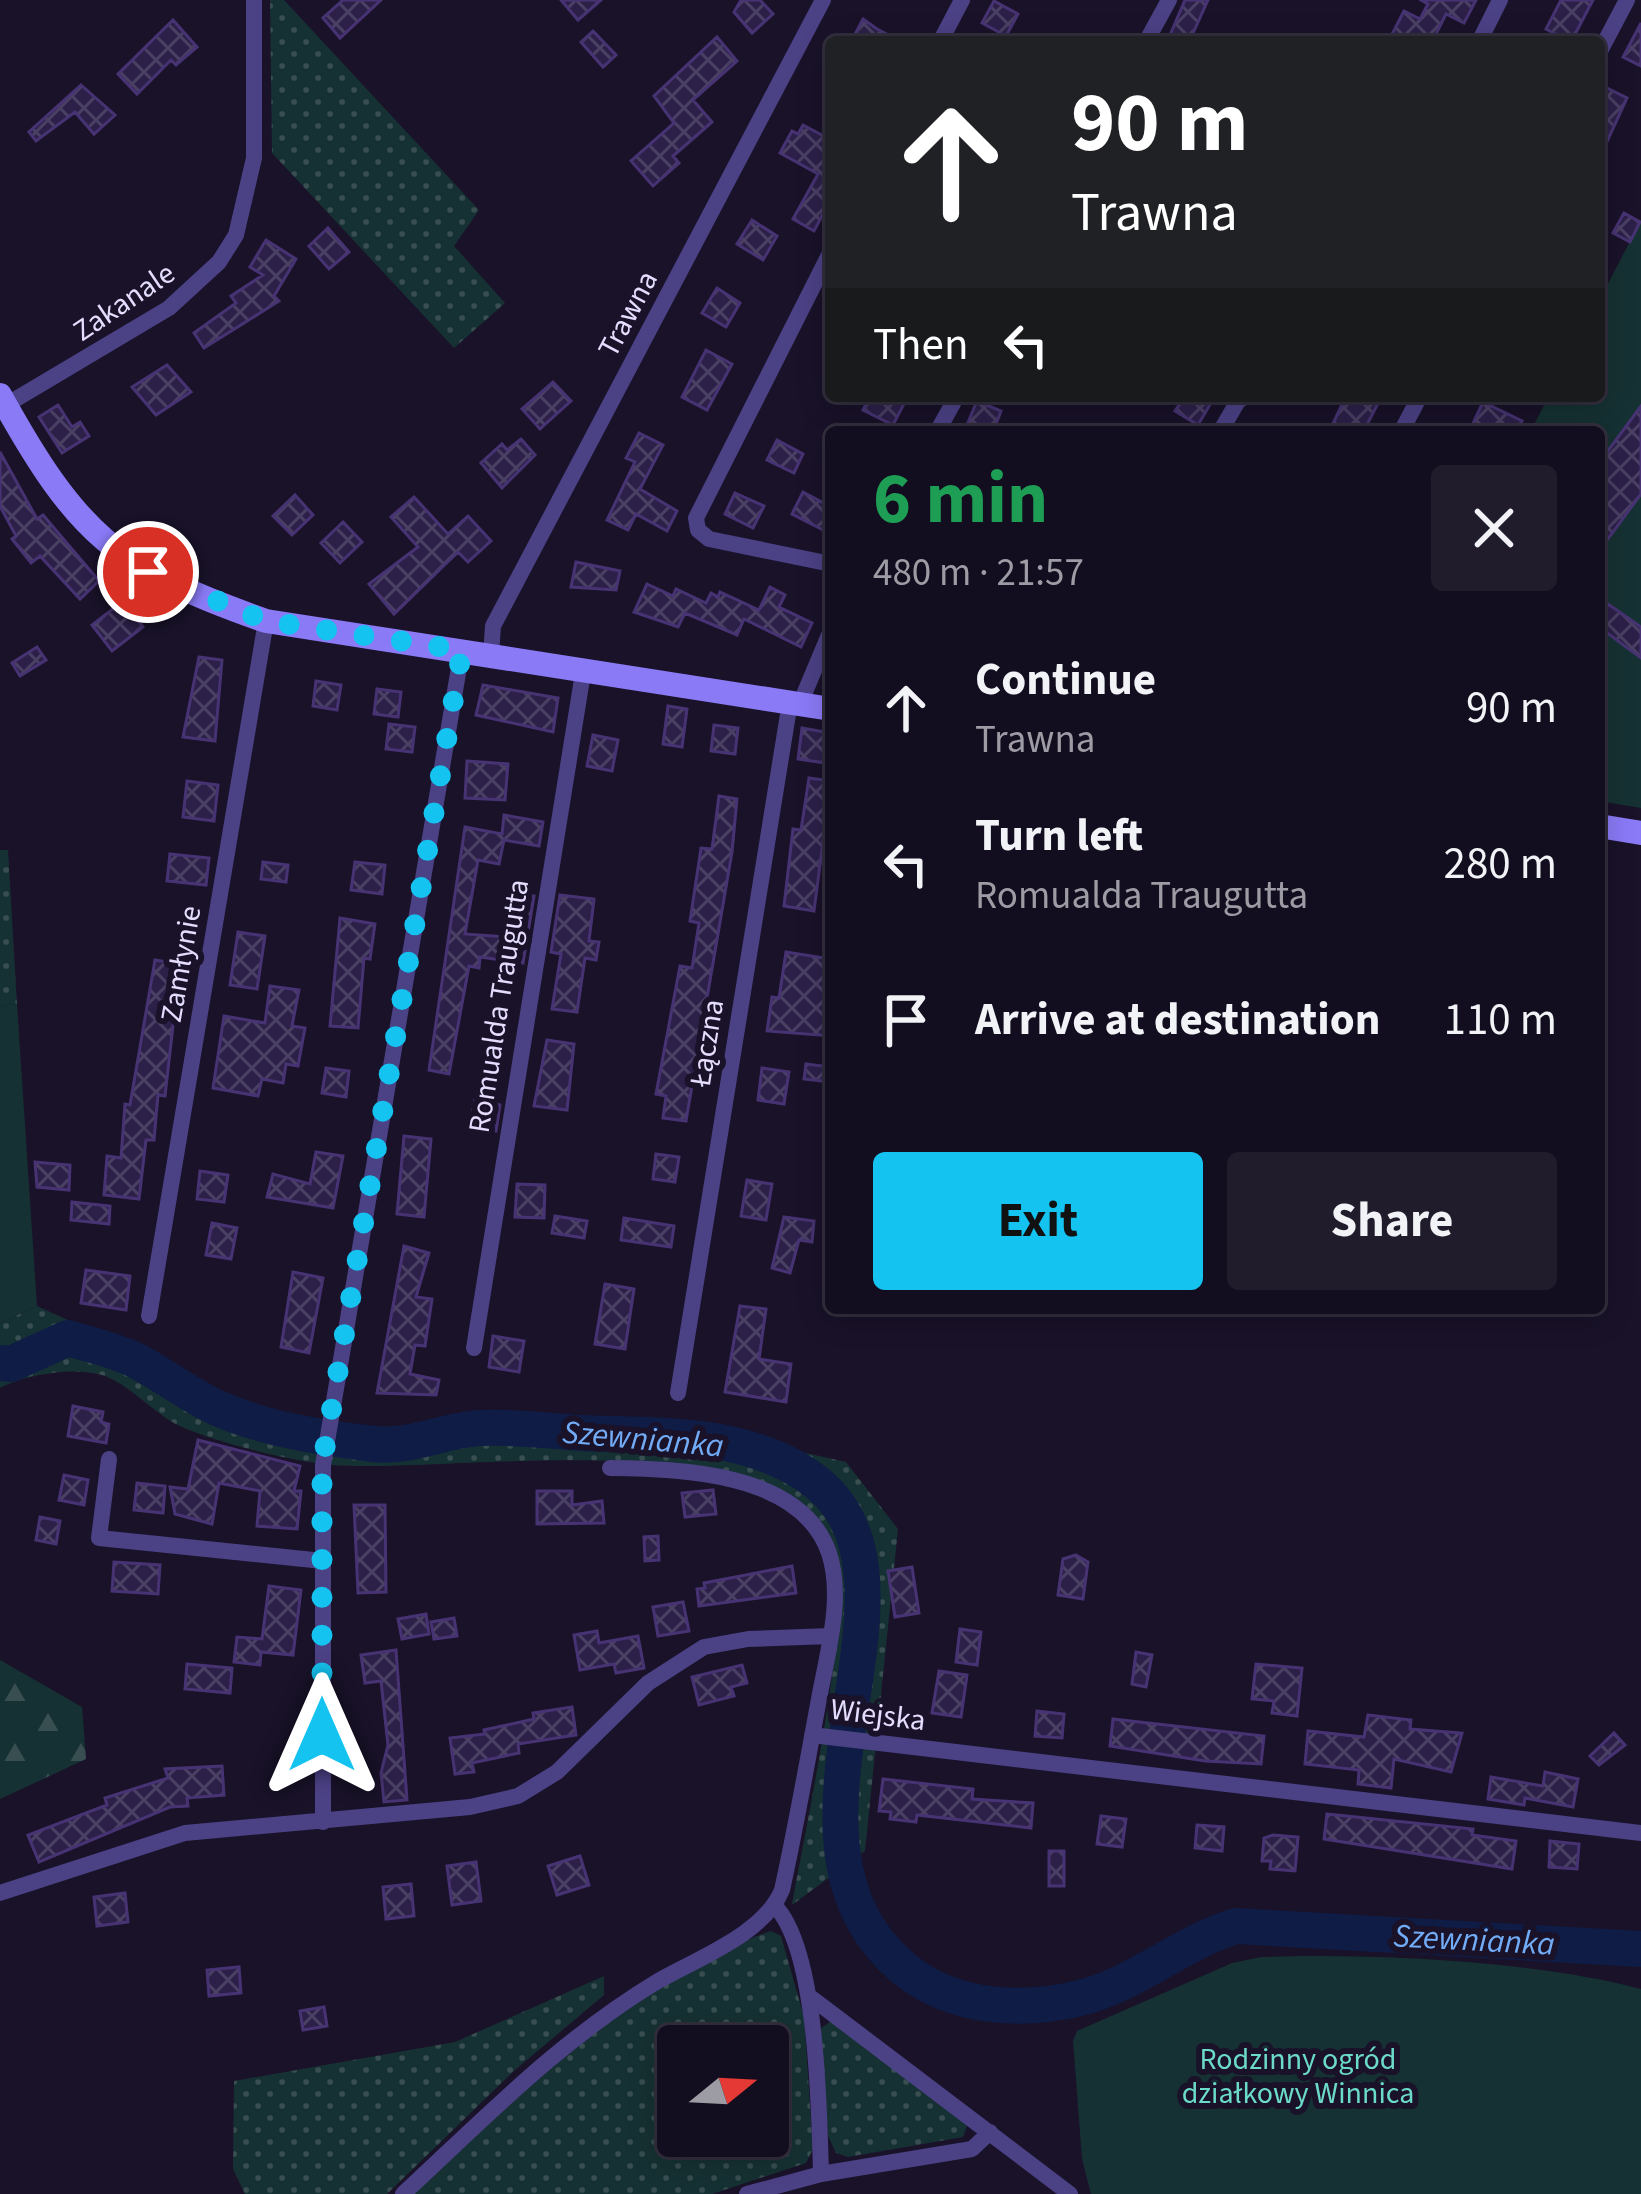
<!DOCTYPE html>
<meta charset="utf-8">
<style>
:root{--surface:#130e1f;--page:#201c2c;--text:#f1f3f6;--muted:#9d9ca4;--line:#322e3d;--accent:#15c3f0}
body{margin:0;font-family:"Source Sans 3",sans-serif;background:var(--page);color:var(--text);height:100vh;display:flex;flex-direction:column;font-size:45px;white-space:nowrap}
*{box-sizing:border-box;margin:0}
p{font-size:39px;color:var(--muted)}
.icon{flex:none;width:66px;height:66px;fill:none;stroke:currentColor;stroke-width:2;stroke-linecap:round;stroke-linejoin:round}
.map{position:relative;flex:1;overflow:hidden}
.sheet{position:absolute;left:825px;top:426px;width:780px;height:888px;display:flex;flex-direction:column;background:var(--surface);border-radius:12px;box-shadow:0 6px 30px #0003,0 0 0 3px var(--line)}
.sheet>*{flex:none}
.hud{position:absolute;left:825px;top:36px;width:780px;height:366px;border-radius:12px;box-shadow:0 6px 30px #0003,0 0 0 3px var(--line);background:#202124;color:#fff;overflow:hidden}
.needle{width:78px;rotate:72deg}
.buttons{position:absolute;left:657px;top:2025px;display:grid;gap:24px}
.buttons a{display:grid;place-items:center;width:132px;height:132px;border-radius:12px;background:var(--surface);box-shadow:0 6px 30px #0003,0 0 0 3px var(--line);font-size:60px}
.pin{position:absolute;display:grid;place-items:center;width:102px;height:102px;color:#fff;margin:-51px;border:6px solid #fff;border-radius:50%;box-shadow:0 3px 12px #0007}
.me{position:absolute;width:132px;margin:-66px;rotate:0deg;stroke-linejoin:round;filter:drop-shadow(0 0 9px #0008)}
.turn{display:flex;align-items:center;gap:42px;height:252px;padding:0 48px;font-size:54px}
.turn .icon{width:156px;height:156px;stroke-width:2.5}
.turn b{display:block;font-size:84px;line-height:102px}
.then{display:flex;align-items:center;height:114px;padding:0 48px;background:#0003;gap:24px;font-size:45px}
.round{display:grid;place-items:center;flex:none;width:126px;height:126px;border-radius:12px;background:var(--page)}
.headline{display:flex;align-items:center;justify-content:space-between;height:204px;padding:0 48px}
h1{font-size:72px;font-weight:700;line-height:90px;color:#1e9e55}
.action{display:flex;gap:24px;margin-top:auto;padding:24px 48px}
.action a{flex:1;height:138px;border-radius:12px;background:var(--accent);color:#111;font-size:48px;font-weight:700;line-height:138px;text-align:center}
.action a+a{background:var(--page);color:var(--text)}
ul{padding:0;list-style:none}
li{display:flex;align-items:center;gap:36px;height:156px;padding:0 48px}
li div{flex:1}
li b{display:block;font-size:45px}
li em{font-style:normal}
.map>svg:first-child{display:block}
.grass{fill:url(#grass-dots);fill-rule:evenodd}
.forest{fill:url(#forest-firs)}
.garden{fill:#163133}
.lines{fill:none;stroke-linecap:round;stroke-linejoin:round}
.river{stroke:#0f1d46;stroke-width:36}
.building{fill:url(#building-cross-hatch);stroke:#473373;stroke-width:3}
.minor{stroke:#4b4185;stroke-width:16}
.secondary{stroke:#8a7af6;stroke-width:24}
.route{stroke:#15c3f0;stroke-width:21;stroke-dasharray:0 37.8}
.labels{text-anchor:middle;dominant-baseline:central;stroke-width:12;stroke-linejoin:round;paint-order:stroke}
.street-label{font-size:30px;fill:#e4ddfd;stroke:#191229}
.park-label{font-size:30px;fill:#6cdaca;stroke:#191229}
.water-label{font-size:33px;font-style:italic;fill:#72abf6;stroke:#191229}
</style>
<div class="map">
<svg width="1641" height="2194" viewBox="0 0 1641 2194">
<defs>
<pattern id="grass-dots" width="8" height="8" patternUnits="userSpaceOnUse" patternTransform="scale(3)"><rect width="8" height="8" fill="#163133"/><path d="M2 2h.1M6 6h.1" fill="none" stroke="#384e51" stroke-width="1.8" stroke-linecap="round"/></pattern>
<pattern id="forest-firs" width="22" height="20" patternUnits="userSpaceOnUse" patternTransform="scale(3)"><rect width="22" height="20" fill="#163133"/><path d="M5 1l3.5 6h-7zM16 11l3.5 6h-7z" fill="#384e51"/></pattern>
<pattern id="building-cross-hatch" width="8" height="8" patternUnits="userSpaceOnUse" patternTransform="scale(3)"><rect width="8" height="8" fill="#2c2049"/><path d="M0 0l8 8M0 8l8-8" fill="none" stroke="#4a4064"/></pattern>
</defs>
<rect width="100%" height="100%" fill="#191229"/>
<path class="grass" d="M270,0H284L479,210L454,246L505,303L454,348L272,153Z
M0,850H8L17,1004L0,1006Z
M37,1306L273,1414L359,1428L554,1419L676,1424L846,1462L898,1529L865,1851L792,1905C803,1839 857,1594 834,1544C777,1418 450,1474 333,1465C293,1462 219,1443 182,1427C154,1415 128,1381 98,1374C70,1367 24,1375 0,1388V1323Z
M771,1931L781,1936L804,2017L813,2149L806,2163L712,2194H414C516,2098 635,1979 771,1931ZM678,2046H768V2136H678Z
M604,1976V1995L515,2070L387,2194H245L233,2169L234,2081L455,2042Z
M831,2021L968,2123L963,2137L848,2157L836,2153L828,2136L820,2029Z"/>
<path class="forest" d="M0,1660L82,1707L86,1759L0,1799Z"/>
<path class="garden" d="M1641,220V808L1599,801V432H1530L1549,396H1599V301Z
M17,1004L37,1306L0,1323V1006Z
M1261,1957C1370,1953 1537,1961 1641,1989V2194H1091L1082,2159L1073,2041L1077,2031L1232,1963Z"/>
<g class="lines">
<path class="river" d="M0,1363L11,1364L68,1338C91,1345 116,1350 137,1361C163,1375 188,1394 215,1407C264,1429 321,1438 374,1444C413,1448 443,1430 480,1428C513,1426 547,1431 580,1433C657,1436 742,1431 808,1476C954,1575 742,1840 907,1971C955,2009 1023,2012 1080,1998C1135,1985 1182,1942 1236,1926L1641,1949"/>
</g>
<path class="building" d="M343,0H381L340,38L323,18Z
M561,0H601L578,20Z
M741,0H760L773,14L752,33L734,12Z
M1185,0H1208L1189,42H1167Z
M1421,0H1476L1464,23L1446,14L1432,42H1388L1404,11L1420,19L1428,4Z
M1561,0H1593L1571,42L1546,29Z
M994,1L1018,14L1006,36L982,23Z
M863,19L877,29L902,42H851Z
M173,20L197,47L176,65L171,60L137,94L118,74Z
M1641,23V66L1623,57Z
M593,31L616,55L603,67L581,42Z
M717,37L737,61L693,100L712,122L673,156L679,163L653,186L631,161L674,123L654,96Z
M81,85L115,115L94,134L75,112L36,141L29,132Z
M1605,87L1627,98L1599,159V100Z
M803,125L831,140V219L823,214L814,231L793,219L818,174L780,153L792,131L798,134Z
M1624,213L1640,222L1630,242L1613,233Z
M752,220L777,236L763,260L737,244Z
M328,228L349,252L329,269L309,246Z
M266,240L296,259L274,296L279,301L204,348L194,333L236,303L231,296L263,275L250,267Z
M717,288L740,303L726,327L702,313Z
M706,350L732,364L707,410L682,397Z
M167,365L191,392L156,415L132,387Z
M553,382L571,401L540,429L522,409Z
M870,396H908L893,425L863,410Z
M1185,396H1215L1198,425L1175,411Z
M1346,396H1382L1363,432H1329Z
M977,401L1001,411L993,432H964Z
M1483,402L1522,421L1516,432H1469Z
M58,405L72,427L80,422L89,436L62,453L39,417Z
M1641,406V494L1599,551V463Z
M639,433L663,445L640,489L677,511L667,531L636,514L628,530L607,520L635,462L626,458Z
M521,439L535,455L502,488L481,463L502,444L507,450Z
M777,440L803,454L794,473L767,460Z
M0,452L37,519L43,515L99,581L80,599L40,556L31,563L12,539L16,536L0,506Z
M803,492L831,507V534L792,514Z
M735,493L764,506L753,528L725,514Z
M295,495L313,515L292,535L273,516Z
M414,497L448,534L468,516L491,541L468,562L458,552L394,614L369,584L418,547L391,517Z
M343,522L362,542L340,563L321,543Z
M576,562L620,571L616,590L571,587Z
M647,584L673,596L676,589L706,603L711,593L718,597L720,592L759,610L770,587L785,595L779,607L812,623L801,647L744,619L737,635L685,613L678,627L634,612Z
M123,601L143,627L112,651L92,625Z
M1608,604L1641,627V658L1599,627Z
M37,647L46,660L20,676L12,663Z
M199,657L222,660L215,741L183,737Z
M316,681L341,685L337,710L313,706Z
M483,685L558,698L553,732L476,715Z
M377,689L401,692L398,717L374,714Z
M668,706L687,709L682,747L663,744Z
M389,724L415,727L412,752L386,749Z
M714,725L738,728L735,754L711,751Z
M802,728L830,733L825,763L798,759Z
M593,735L618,740L612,771L587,766Z
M467,761L508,764L505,800L465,798Z
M809,778L831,781L814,911L784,906L793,829L801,830Z
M187,781L218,785L214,821L183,817Z
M719,796L737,799L732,852L686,1121L663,1118L666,1096L656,1094L680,966L692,968L699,923L690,921L701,848L712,849Z
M504,815L543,822L539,846L504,840L499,864L478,860L465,934L506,937L512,893L534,896L523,963L480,957L479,968L469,966L449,1074L429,1070L465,827L502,834Z
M170,854L209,858L206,885L167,881Z
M263,862L288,865L286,882L261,879Z
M355,862L385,865L382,894L351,890Z
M560,895L594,899L589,941L599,942L596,960L585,958L577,1012L552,1009L561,954L551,952Z
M340,918L375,924L370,959L364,958L358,1028L330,1026Z
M238,932L265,936L257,989L230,985Z
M786,952L831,959V1036L767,1031L772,997L779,998Z
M155,960L180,964L165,1096L158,1095L154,1140H146L139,1199L104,1195L107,1156L121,1158L125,1104L130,1105Z
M270,986L299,990L292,1026L305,1028L298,1066L286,1064L283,1083L262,1079L258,1096L213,1088L224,1016L265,1023Z
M547,1040L574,1044L567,1110L534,1106Z
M806,1064L831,1067V1082L804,1079Z
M326,1068L349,1071L346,1097L322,1093Z
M762,1068L789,1072L784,1104L758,1100Z
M475,1100L500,1105L496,1131L469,1126Z
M404,1136L431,1139L424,1217L397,1214Z
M316,1152L343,1156L333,1208L267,1197L273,1174L310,1184Z
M656,1154L679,1157L675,1182L653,1179Z
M35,1162L70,1165L69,1190L37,1187Z
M200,1171L228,1175L224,1202L197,1199Z
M747,1180L772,1184L766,1220L741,1216Z
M517,1184L545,1185L544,1218L515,1217Z
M72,1202L110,1206L109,1224L71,1220Z
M555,1216L587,1221L584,1238L552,1233Z
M784,1217L814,1221L812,1242L799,1240L790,1273L772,1268Z
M624,1218L674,1226L671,1247L621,1240Z
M212,1223L237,1228L231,1259L206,1255Z
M404,1246L429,1253L416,1297L432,1299L425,1346L415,1345L410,1374L439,1380L436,1395L377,1393Z
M86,1270L130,1276L126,1310L81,1303Z
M293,1272L323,1278L309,1353L281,1347Z
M605,1284L634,1289L625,1349L595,1344Z
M740,1306L766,1309L759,1359L791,1364L786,1402L725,1392Z
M493,1336L524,1341L519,1372L489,1367Z
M73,1406L103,1412L101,1422L109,1424L106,1443L68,1436Z
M198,1440L300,1466L294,1491H301L297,1529L257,1526L260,1491L219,1483L212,1524L175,1514L170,1487L188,1489Z
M64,1475L88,1480L84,1505L59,1500Z
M137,1483L165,1486L163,1513L134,1510Z
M713,1490L716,1514L685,1517L682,1493Z
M537,1491H572V1505L602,1501L604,1523L537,1524Z
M354,1505H385L386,1592L358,1593Z
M40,1517L60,1521L56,1544L36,1540Z
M658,1536L659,1560L645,1561L644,1537Z
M1076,1555L1088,1562L1083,1599L1058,1595L1063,1559Z
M114,1562L160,1565L158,1594L112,1591Z
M792,1566L796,1593L699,1606L697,1589L705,1588L704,1583Z
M912,1567L919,1613L895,1617L888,1571Z
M269,1586L301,1590L293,1655L261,1652L260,1665L234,1662L237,1637L262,1639Z
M683,1602L689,1631L658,1636L653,1607Z
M426,1614L429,1634L402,1639L398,1619Z
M454,1618L457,1636L434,1639L431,1622Z
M960,1629L981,1632L977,1665L956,1662Z
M597,1631L599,1643L638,1636L644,1668L616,1673L614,1664L580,1670L574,1635Z
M396,1650L407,1800L384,1802L381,1773L388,1745L381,1681L365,1683L361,1655Z
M1136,1652L1152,1655L1146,1687L1132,1684Z
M187,1664L232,1668L230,1693L185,1689Z
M1256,1664L1302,1668L1297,1716L1272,1713L1274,1701L1252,1699Z
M742,1665L747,1683L731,1687L734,1696L699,1705L692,1677Z
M939,1671L967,1675L961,1717L932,1713Z
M572,1707L576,1735L518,1744L519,1753L472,1763L474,1772L455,1774L450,1738L485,1734L484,1730L534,1719L533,1713Z
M1037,1711L1064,1714L1062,1738L1035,1736Z
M1368,1715L1411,1720L1410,1729L1462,1733L1451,1772L1394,1759L1391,1788L1358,1784L1359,1770L1305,1764L1308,1731L1364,1737Z
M1113,1719L1264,1736L1261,1764L1205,1761L1110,1746Z
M1614,1733L1625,1745L1599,1765L1590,1756Z
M222,1766L224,1795L187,1798L188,1806L170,1807L39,1862L28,1835L107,1805L105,1798L168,1778L165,1769Z
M1545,1772L1578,1779L1573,1807L1525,1798L1524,1805L1488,1799L1491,1777L1543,1786Z
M883,1779L973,1789L972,1799L1033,1803L1031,1828L917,1815L916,1822L890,1819L891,1812L879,1811Z
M1327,1814L1473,1829L1472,1835L1516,1841L1512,1869L1324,1839Z
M1101,1816L1126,1819L1122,1847L1097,1844Z
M1197,1825L1224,1827L1222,1851L1195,1848Z
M1273,1835L1298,1837L1295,1871L1270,1869L1271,1861H1262L1264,1838Z
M1550,1841L1579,1844L1577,1869L1549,1867Z
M1049,1851H1064V1886H1049Z
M580,1856L589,1885L557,1895L548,1866Z
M476,1862L481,1901L452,1905L447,1866Z
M411,1884L414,1916L386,1919L383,1887Z
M125,1893L128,1922L97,1926L94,1897Z
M239,1967L241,1993L209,1996L207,1970Z
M324,2007L327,2026L303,2030L300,2011Z"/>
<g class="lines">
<path class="minor" d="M940,42L962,0
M1146,42L1169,0
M1479,42L1500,0
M1599,53L1627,0
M831,251L696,518L698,530L709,539L831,564
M1,408L169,308L219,262L236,235L254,158V0
M937,432L957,396
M1220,432L1238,401L1246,396
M1401,432L1420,396
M491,655L493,626L823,0
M800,704L831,630
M149,1316L266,621
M474,1348L583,673
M678,1393L790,702
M109,1459L99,1538L323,1561
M812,1735L1641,1833
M323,1822V1465L462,650
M0,1893L185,1833L470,1807L518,1796L557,1772L648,1683L704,1647L748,1639L830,1636
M775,1906C818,1951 819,2111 821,2174
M809,1996L1070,2194
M403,2194C486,2117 560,2040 658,1981C698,1958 764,1934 782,1890C796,1827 807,1763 819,1699C827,1654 844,1598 829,1553C801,1472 681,1469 610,1468
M747,2194L821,2174L972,2149L990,2132"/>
<path class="secondary" d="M0,395C77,534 115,568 266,621L831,709
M1599,826L1641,833"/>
</g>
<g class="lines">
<path class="route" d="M148,572L266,621L462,650L322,1465V1735"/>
</g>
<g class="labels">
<g class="street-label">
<text transform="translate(124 302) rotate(-34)">Zakanale</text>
<text transform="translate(628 314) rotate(-62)">Trawna</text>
<text transform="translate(181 964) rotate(-80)">Zamłynie</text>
<text transform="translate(499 1006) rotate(-81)">Romualda Traugutta</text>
<text transform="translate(707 1043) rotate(-81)">Łączna</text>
<text transform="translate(878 1715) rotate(7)">Wiejska</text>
</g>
<g class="park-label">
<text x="1298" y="2059">Rodzinny ogród<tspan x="1298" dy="34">działkowy Winnica</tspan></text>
</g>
<g class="water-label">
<text transform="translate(643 1439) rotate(5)">Szewnianka</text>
<text transform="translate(1474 1940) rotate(3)">Szewnianka</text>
</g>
</g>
</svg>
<div class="buttons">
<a><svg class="needle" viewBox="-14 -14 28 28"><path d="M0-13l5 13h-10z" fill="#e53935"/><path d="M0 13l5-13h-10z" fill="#9d9ca4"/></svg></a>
</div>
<div class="pin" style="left:148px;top:572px;background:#d93025"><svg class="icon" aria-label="arrive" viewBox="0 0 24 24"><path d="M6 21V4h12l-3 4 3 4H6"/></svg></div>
<svg class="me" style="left:322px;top:1735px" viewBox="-20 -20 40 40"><path d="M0-17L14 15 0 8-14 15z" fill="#15c3f0" stroke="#fff" stroke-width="4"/></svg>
<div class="hud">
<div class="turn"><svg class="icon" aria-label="ahead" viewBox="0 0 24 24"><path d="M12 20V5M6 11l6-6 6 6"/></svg><div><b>90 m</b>Trawna</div></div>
<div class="then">Then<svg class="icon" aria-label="left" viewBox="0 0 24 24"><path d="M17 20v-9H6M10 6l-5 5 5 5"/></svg></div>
</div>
<section class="sheet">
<div class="headline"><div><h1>6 min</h1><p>480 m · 21:57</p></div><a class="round"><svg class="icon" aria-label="close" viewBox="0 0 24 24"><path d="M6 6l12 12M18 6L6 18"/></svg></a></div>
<ul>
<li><svg class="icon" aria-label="ahead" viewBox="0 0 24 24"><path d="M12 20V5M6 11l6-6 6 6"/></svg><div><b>Continue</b><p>Trawna</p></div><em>90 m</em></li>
<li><svg class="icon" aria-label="left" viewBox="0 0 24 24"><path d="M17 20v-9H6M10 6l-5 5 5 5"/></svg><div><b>Turn left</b><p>Romualda Traugutta</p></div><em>280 m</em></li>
<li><svg class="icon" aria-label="arrive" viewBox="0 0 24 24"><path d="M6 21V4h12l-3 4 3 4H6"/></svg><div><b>Arrive at destination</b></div><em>110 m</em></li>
</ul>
<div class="action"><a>Exit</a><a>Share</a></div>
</section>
</div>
